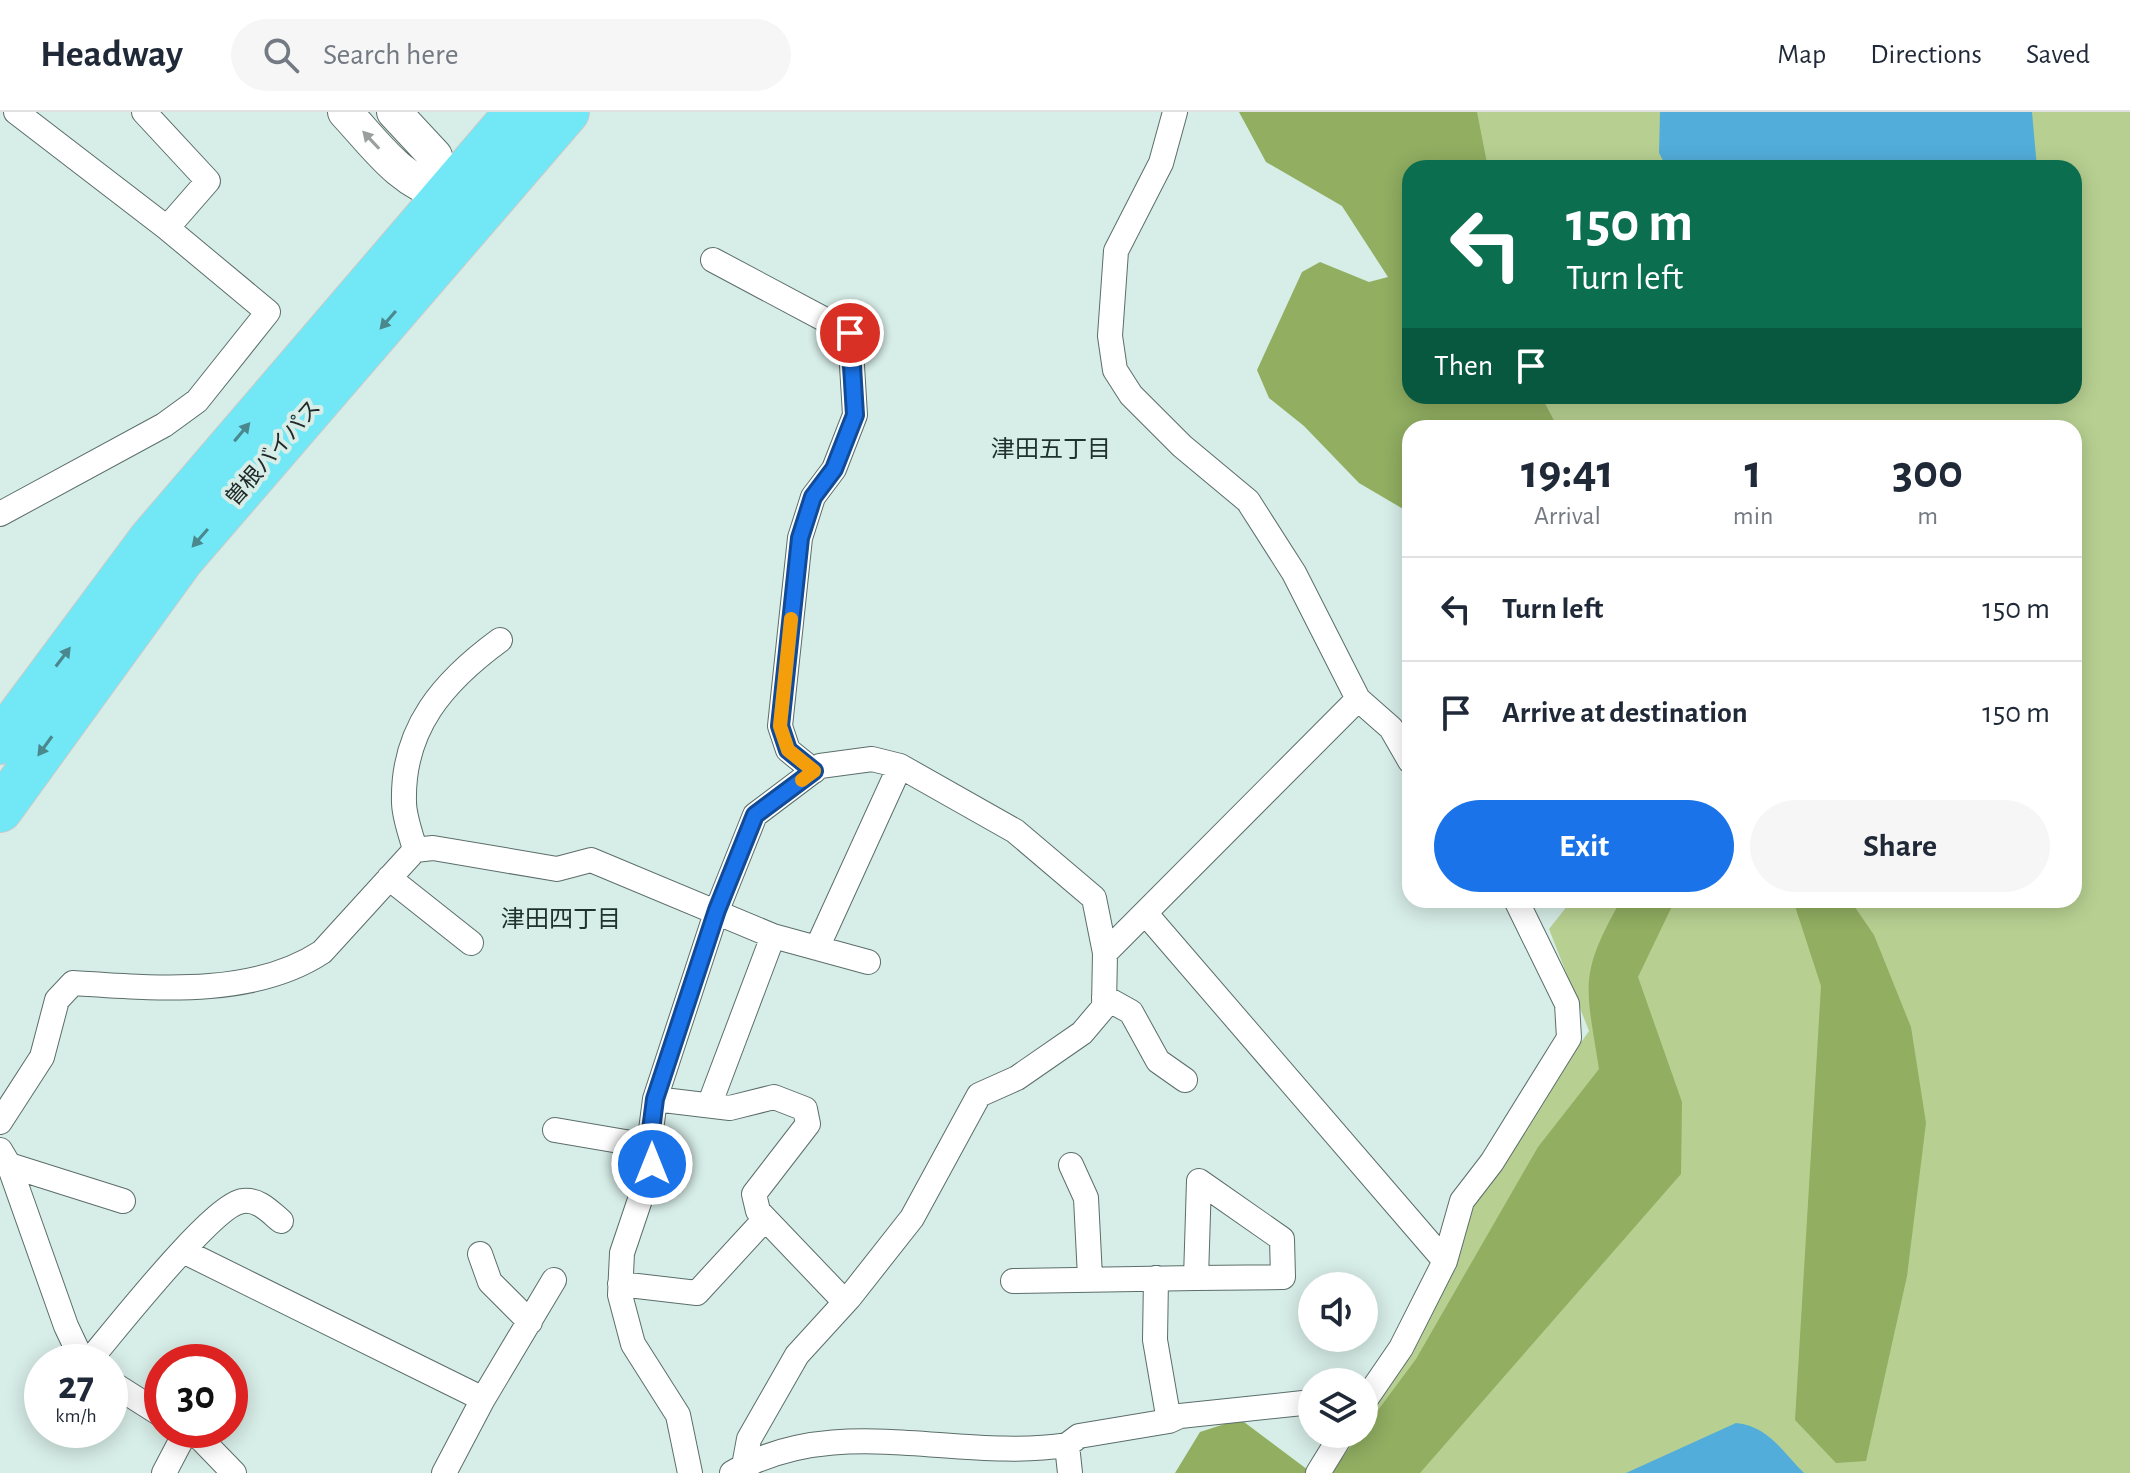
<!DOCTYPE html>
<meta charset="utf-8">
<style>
:root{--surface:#fff;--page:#f6f6f7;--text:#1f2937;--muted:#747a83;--line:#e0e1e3;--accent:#1a73e8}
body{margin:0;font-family:"Alegreya Sans","Noto Sans JP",sans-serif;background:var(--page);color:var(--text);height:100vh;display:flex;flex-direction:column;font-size:30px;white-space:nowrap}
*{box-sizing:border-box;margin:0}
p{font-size:26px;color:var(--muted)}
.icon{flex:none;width:44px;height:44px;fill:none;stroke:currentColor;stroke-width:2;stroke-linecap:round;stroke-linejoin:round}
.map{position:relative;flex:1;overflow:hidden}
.sheet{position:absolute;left:1402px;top:308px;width:680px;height:488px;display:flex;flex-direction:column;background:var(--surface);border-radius:24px;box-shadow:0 4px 20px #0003}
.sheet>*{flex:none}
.banner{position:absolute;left:1402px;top:48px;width:680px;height:244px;border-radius:24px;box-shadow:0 4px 20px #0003;background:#0b6e4f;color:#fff;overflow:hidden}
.fabs{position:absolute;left:1298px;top:1160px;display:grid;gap:16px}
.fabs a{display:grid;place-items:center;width:80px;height:80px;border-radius:50%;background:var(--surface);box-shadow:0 4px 20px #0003;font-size:40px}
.speed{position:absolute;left:24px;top:1232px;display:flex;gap:16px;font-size:40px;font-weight:700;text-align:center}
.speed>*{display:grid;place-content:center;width:104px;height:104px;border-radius:50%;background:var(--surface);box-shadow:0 4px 20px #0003;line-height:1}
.speed small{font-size:20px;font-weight:400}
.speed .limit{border:12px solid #d22;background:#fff;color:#111}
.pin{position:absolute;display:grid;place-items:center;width:68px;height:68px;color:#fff;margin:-34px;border:4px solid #fff;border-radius:50%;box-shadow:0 2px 8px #0007}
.me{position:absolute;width:88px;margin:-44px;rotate:0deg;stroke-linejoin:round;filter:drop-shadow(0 0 6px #0008)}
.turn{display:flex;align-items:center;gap:28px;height:168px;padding:0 32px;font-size:36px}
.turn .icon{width:104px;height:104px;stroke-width:2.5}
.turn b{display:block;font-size:56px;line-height:68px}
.then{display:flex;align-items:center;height:76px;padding:0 32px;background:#0003;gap:16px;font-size:30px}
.eta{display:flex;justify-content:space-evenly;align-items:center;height:136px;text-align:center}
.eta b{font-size:48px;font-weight:600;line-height:56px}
.cta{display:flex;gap:16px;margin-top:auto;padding:16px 32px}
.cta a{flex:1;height:92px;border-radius:48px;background:var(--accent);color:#fff;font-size:32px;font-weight:600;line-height:92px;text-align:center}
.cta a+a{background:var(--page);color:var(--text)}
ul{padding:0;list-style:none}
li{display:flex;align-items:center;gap:24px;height:104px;padding:0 32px;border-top:2px solid var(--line)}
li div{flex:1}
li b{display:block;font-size:30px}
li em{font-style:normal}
header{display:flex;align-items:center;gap:48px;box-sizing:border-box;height:112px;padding:0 40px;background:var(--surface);border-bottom:2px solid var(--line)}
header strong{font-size:38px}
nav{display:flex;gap:44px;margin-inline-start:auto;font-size:28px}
.search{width:560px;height:72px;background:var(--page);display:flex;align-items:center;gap:20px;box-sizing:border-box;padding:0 28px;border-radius:44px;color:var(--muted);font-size:30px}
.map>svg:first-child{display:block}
.green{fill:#b7d091}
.forest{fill:#91ae61}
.water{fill:#52adda}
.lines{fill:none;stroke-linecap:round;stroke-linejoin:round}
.street-casing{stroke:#5b6e6a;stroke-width:26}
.secondary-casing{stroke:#5b6e6a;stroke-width:36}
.highway-casing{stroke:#cacccb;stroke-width:46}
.street{stroke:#fff;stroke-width:24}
.secondary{stroke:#fff;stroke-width:34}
.highway{stroke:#72e7f5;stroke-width:44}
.oneway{fill:#9b9f9e}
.oneway2{fill:#4a888e}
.route-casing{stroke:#114b97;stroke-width:20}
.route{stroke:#1a73e8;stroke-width:14}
.slow{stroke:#f59e0b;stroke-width:14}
.labels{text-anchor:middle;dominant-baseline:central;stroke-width:8;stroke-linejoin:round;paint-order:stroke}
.street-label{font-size:22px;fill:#212a28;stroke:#d7ede7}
.neighbourhood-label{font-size:24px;fill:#20322e;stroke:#d7ede7}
</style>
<header>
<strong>Headway</strong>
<div class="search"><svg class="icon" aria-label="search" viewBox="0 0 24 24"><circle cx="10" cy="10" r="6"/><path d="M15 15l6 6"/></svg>Search here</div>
<nav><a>Map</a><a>Directions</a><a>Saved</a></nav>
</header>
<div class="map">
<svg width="2130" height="1361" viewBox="0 0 2130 1361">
<rect width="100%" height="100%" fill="#d7ede7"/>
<path class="green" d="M1451,0H2130V1361H1335L1354,1322H1364V1303L1371,1289L1397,1247L1423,1219L1469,1091L1589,919L1549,817L1572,788H2074V316H1509L1492,284H2074V56H1456Z"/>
<path class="forest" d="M1239,0H1477L1488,56H1410V284H1541L1558,316H1410V401L1359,371L1304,314L1269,286L1257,258L1302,160L1320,150L1369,170L1388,165L1342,94L1266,50Z
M1621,788H1675L1638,865L1682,990L1681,1062L1420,1361H1331L1360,1322H1364V1317L1416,1247L1538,1035L1599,957C1586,873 1578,864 1621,788Z
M1793,788H1850L1874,823L1911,915L1926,1011L1907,1164L1866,1349L1836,1351L1795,1308L1821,874Z
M1240,1307L1312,1361H1175L1200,1320Z"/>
<path class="water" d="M1660,0H2032L2037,56H1667L1659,41Z
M1736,1311C1768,1314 1782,1339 1804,1361H1626Z"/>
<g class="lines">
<defs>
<path id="street" d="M144,0L208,69L167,116
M1175,0L1161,51L1116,139L1110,224L1115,258L1131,283L1182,334L1248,389L1294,461L1358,587L1391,616L1410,649
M713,148L850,221L855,303L834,357L813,385L800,426L780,614L788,638L814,659
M0,402L164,313L197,289L268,200L167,116L16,0
M415,738C411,722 404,705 404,690C402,616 444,569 500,528
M389,766L471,831
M1146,802L1445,1149
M773,824L868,850
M817,836L900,654
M1105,841L1358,587
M1104,885L1131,900L1158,949L1185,968
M655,987L730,996L774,985L805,997L808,1012L754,1082L758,1099L845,1190
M0,1010L42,945L57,888L73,871C153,876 252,886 322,840L415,738L433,736L557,757L591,748L773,824L710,991
M555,1018L637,1032L650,1026
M0,1038L9,1053L66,1214L83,1250
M9,1053L123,1089
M1071,1053L1086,1086L1090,1165
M183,1139L483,1287
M480,1142L490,1170L530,1210
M1013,1169L1196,1166L1199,1069L1282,1127L1283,1165L1196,1166
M620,1172L697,1181L765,1107
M88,1250C112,1222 213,1092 243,1089C259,1087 270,1100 281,1109
M110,1270L162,1303
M1364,1290L1401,1236L1445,1149L1462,1089L1492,1050L1569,926L1567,892L1516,788
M1169,1309L1180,1304L1312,1290
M185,1318L201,1327L234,1361
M1067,1333L1079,1324L1169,1309L1155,1228L1156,1166
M164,1361L186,1319
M444,1361L483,1287L554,1168
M690,1361L678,1303L633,1232L620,1183L622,1141L652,1052L650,1026L655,987L717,798L755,703L820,654L872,647L900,654L1015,719L1094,786L1105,841L1104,895L1082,921L1017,966L979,983L912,1106L849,1186L797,1243L749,1327L744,1354
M732,1361C835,1299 956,1350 1067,1333L1070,1361
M1318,1361L1342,1322"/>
<path id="secondary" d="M345,0C375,32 401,71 445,82L435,44L394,0"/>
<path id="highway" d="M0,630L151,427L517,0
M0,698L181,448L567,0"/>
</defs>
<use href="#street" class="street-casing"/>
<use href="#secondary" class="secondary-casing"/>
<use href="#highway" class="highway-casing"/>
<use href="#street" class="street"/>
<use href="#secondary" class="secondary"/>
<use href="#highway" class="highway"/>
</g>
<defs><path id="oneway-solid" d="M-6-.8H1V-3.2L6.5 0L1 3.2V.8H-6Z" transform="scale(2)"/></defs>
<use class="oneway" href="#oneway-solid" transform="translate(371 28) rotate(-133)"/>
<g class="oneway2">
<use href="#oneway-solid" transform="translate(388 208) rotate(131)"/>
<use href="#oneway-solid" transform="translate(242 320) rotate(-50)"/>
<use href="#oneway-solid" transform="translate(200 426) rotate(131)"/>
<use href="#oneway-solid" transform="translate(63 545) rotate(-53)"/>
<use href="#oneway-solid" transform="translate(45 634) rotate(126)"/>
</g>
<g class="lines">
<defs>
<path id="route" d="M652,1052L650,1026L655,987L717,798L755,703L814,659L788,638L780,614L800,426L813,385L834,357L855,303L850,221"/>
</defs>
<use href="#route" class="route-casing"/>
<use href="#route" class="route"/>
<path class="slow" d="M791,507L780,614L788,638L814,659L802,668"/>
</g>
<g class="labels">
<g class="street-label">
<text transform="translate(273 341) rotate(-49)">曽根バイパス</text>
</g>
<g class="neighbourhood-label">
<text x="1051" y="338">津田五丁目</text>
<text x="561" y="808">津田四丁目</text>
</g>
</g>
</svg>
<div class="fabs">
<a><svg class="icon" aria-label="sound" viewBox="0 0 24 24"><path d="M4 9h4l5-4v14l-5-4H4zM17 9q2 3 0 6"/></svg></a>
<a><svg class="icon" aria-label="layers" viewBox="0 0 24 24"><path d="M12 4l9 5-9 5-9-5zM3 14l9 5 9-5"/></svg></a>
</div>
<div class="speed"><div>27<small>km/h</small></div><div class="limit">30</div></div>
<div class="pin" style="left:850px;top:221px;background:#d93025"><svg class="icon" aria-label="arrive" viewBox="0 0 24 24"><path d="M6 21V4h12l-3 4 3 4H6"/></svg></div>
<svg class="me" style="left:652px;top:1052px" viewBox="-20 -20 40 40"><circle r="17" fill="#1a73e8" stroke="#fff" stroke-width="3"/><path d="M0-11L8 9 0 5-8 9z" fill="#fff"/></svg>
<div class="banner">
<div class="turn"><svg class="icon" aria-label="left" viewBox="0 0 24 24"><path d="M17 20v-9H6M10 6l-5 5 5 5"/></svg><div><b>150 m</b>Turn left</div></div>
<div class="then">Then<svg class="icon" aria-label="arrive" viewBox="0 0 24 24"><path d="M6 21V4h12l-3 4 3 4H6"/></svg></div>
</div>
<section class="sheet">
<div class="eta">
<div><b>19:41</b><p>Arrival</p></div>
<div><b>1</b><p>min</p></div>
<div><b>300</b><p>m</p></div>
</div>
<ul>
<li><svg class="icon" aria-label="left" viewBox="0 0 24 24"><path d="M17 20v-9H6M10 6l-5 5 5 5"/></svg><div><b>Turn left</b></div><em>150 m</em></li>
<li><svg class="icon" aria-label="arrive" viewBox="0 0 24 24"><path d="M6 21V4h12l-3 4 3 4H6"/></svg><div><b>Arrive at destination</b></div><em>150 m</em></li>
</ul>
<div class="cta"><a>Exit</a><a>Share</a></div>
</section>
</div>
